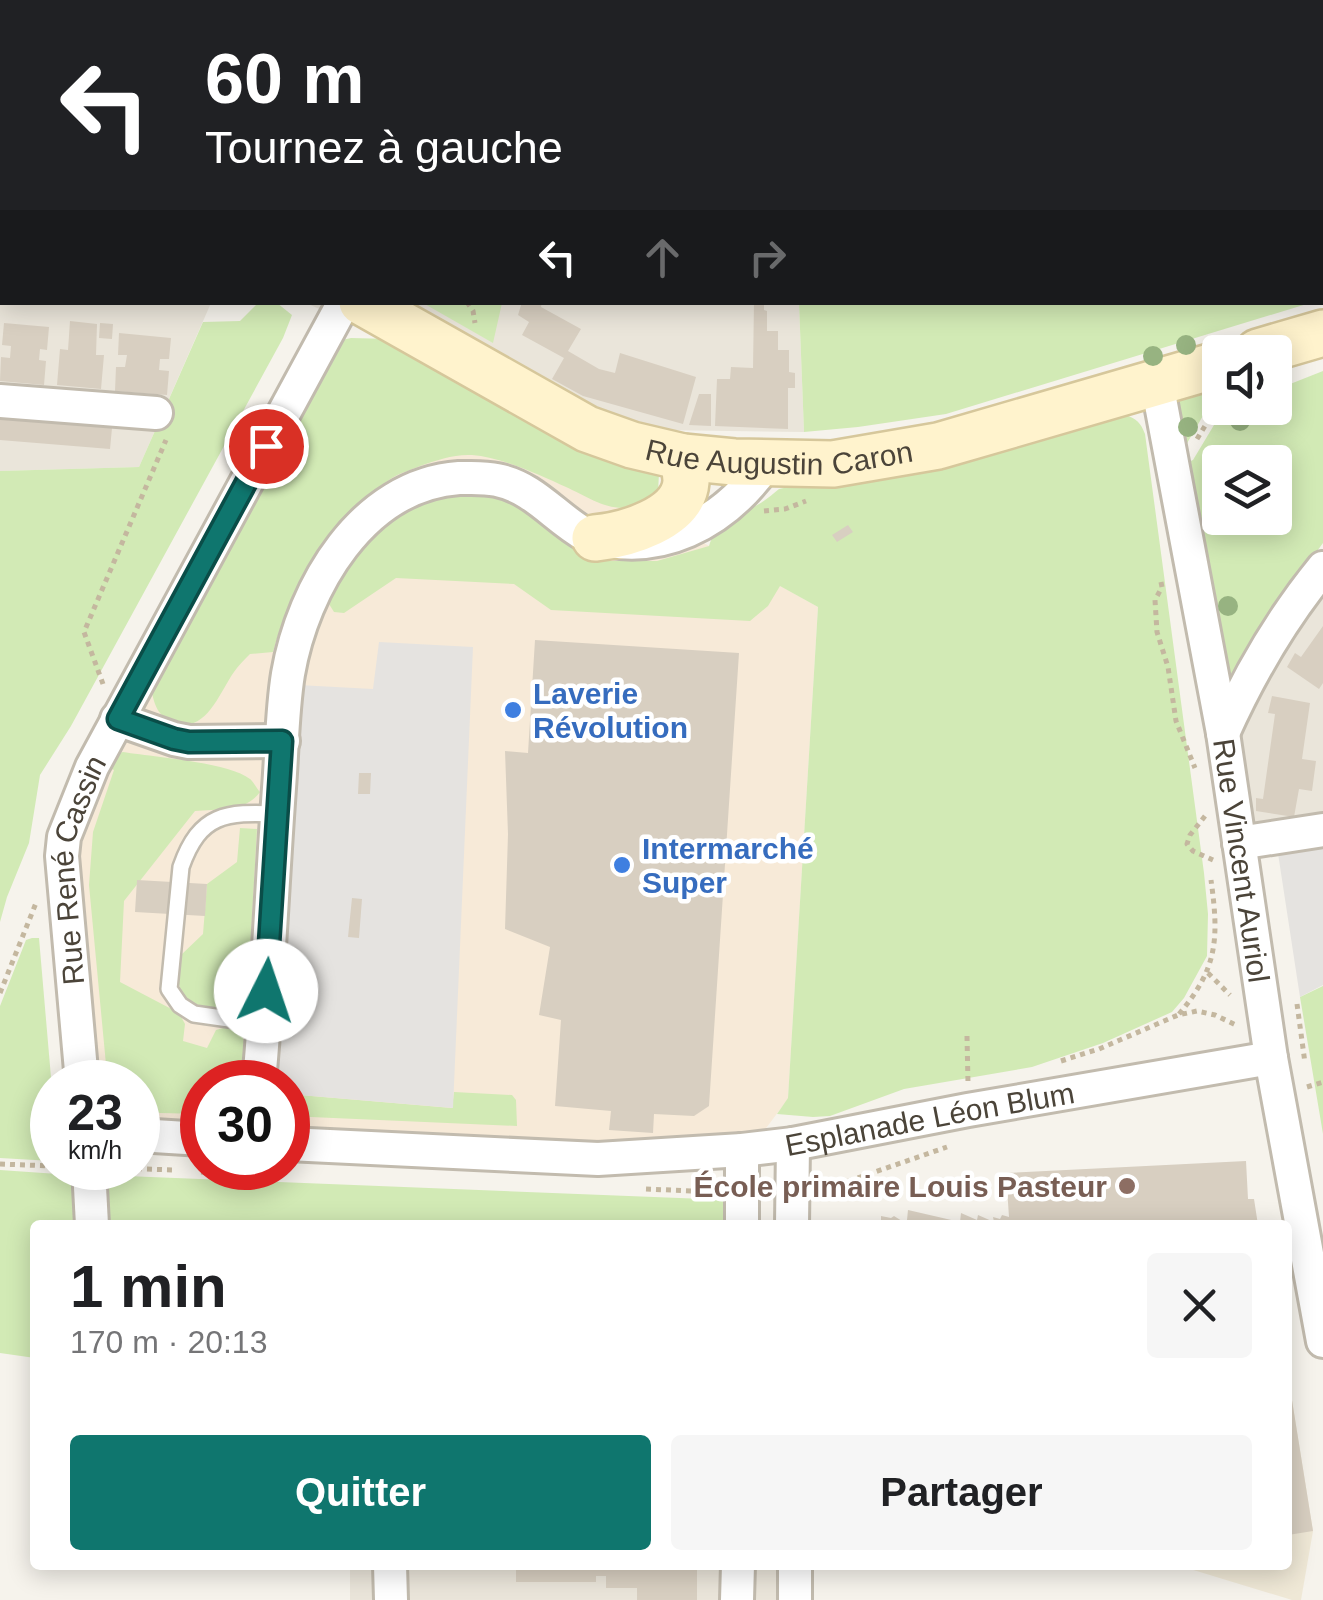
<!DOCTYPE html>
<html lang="fr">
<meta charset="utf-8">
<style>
:root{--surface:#fff;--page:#f6f6f6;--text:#202124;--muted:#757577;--accent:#0f766e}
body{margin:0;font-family:Arial,sans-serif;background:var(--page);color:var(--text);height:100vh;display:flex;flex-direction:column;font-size:38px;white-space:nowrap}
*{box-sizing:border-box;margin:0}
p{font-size:32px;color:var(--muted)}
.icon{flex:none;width:55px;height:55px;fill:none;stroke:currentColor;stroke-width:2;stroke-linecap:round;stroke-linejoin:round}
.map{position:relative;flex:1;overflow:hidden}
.panel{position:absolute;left:30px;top:1220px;width:1262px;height:350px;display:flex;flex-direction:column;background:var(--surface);border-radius:10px;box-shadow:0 5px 25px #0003}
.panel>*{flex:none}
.hud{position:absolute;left:0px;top:0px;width:1325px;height:305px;box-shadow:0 5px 25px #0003;background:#202124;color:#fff;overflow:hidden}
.fabs{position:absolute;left:1202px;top:335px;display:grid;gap:20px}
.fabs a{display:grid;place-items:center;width:90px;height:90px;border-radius:10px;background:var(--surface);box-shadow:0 5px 25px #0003;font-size:50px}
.speed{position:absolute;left:30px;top:1060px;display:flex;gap:20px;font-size:50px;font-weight:700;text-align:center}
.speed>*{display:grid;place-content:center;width:130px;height:130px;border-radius:50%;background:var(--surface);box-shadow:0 5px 25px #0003;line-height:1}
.speed small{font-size:25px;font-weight:400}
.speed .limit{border:15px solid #d22;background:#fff;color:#111}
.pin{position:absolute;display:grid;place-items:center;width:85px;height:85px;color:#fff;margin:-42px;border:5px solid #fff;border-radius:50%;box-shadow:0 2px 10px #0007}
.me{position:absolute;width:110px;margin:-55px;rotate:4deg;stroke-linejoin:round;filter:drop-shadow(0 0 8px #0008)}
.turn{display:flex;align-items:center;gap:35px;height:210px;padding:0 40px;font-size:45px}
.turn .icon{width:130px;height:130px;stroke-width:2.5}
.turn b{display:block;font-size:70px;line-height:85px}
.lanes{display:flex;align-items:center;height:95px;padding:0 40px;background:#0003;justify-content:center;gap:50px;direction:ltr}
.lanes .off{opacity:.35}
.round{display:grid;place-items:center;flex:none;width:105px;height:105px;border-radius:10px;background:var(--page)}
.headline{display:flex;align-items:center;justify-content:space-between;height:170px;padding:0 40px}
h1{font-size:60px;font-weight:700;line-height:75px}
.cta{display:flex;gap:20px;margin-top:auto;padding:20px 40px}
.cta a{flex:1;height:115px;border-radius:10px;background:var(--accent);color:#fff;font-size:40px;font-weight:700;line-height:115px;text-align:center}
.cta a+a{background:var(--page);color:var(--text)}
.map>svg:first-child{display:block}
.residential{fill:#eae5da}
.commercial{fill:#f7ead8}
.education{fill:#efe8d6}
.green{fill:#d2eab5;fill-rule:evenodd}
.parking{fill:#e5e3e0}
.building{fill:#d8cfc1}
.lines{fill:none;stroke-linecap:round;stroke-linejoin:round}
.lane-casing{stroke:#c2bbae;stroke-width:20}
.street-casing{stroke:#c2bbae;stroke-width:38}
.secondary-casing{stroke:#d6c79b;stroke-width:50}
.path{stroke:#c4b79f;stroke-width:5;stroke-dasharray:5 5;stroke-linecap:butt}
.lane{stroke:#fff;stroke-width:15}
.street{stroke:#fff;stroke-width:32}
.secondary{stroke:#fff3cd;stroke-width:45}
.tree{fill:#97b381}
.route-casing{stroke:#0a4d48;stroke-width:25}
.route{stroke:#0f766e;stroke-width:18}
.shop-dot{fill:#3f7fe0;stroke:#fff;stroke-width:4}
.education-dot{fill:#8d6e63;stroke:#fff;stroke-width:4}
.labels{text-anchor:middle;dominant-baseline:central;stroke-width:9;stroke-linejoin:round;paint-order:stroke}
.street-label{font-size:30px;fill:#4b4439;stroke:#fff}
.shop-label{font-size:30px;font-weight:bold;fill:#366cbe;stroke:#fff;text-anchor:start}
.education-label{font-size:30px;font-weight:bold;fill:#785e54;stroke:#fff;text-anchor:end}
</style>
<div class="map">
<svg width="1323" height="1600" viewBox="0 0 1323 1600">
<rect width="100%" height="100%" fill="#f6f3ec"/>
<path class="residential" d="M0,210H2V302L211,303L139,467L0,471Z
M306,303H799L804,432L587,429Z
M1323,568V830L1239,843L1237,702Z
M350,1565H780L779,1600H350Z"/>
<path class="commercial" d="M354,347L818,607L788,1099L739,1164L288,1156V1082H202V1154L138,1153V1082H82L64,837Z"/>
<path class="education" d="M1288,1375L1313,1531L1301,1600H1292L1177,1565H1288Z"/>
<path class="green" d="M0,0H476L475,2H2V158H0Z
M534,0H1250V2H532Z
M258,303H277L292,315L283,338L71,726L40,775L29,843L7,897L0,922V471L139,467L203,322L240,321Z
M423,303H502L493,343Z
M799,303V302L1310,303L946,414L858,427L804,432Z
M351,338L391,339L659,473L658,493C650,499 641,505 631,507C609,512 586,496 566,487C540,475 501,457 472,455C454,454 437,460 420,466C411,470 400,473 392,478C333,515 291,586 273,652L250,654C244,660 238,666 234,672C219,693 206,735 173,722C155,715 154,701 150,684L342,340Z
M1323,371V543L1257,632L1231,676L1224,670L1186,463L1193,460L1223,410L1229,408H1275V390ZM1220,462H1275V518H1220Z
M1220,376V399L1211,402L1186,445C1173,394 1173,398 1220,376Z
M1125,415C1136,418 1141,423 1145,434L1204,873L1208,914L1207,956L1184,998L1172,1012L1103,1043L1032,1067L904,1089L830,1116L813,1117L777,1114L788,1098L818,607L780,586L768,606L750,621L551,610L514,584L396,578L344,613L334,612L329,604L344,574L370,538L409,506L431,497L486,492L523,504L557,525L597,561H657L709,546C717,520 737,516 759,504C766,500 773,494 779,489Z
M123,752C153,757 228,762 250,779C252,780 258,790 260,792C246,812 218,809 195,811L124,901L120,982L179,1013L185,1024L183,1041L207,1048L216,1030L230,1026L241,1032L246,1047V1082H202V1114L160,1113L138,1108V1082H111L107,1075L89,885L93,832L114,770L107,767L113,755Z
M240,828L257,829L247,1007C228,1015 189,1011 180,988C177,979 180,965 181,955L203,934L207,884L237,862Z
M32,938H39L52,1089V1161L0,1158V1006L26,940Z
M1323,986V1134L1300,997Z
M454,1092L512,1095L516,1100L517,1126L288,1116V1094L452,1108Z
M0,1170L72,1175L76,1225H35V1358L0,1353Z
M101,1175L730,1200V1225H104Z"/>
<path class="parking" d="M379,642L473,647L453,1108L288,1094V1082H275L298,685L373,689Z
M1323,837V985L1300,997L1277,847Z"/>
<path class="building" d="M522,302H542L541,307L581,329L568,351L599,369L615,373L620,353L696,377L683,424L583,396L552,379L564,358L522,335L529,322L518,315Z
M754,302H764V310L767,311V331H778V350H789V372L795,373V388H788V429L715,426L717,379H730L731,367L753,368Z
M70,321L97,324L96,355H104L101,389L57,385L60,349L68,350Z
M4,323L49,327L47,350L40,349L39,360L46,361L44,385L0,381L1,357L10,358L11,346L2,345Z
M100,323L113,324L112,339L99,338Z
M119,333L171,338L169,359H160L159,370L169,371L167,395L115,391L116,367H125L127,355H118Z
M699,394H711V426L689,425Z
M0,419L112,428L110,449L0,440Z
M848,525L853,532L837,542L832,535Z
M1323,626V683L1319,689L1287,667L1295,653L1301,657Z
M535,640L739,653L709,1106L694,1116L654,1114L653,1133L609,1130L611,1111L555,1106L561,1020L539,1015L550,947L505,929L508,834L505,751L528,753Z
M1272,696L1310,703L1302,759L1316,761L1312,791L1299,789L1294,817L1256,811V798L1263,799L1275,714L1268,713Z
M359,773H371L370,794H358Z
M137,880L207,884L205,916L135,912Z
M352,898L362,899L359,938L348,937Z
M1246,1161L1248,1199H1254L1258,1225H881V1216L891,1218L894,1216L902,1221L907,1220L908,1210L960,1222L961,1213L977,1220L978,1215L994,1222L993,1217L1000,1219L1002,1215L1009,1217L1006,1173Z
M1288,1388H1290L1313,1531L1288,1535Z
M516,1565H697V1600H637V1588H606V1576H596V1582H516Z"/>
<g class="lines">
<defs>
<path id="lane" d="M264,1024L194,1014L180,1005L169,989L181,867C200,813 226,812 277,814"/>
<g id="street">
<path d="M1305,0L1306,2"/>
<path d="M1322,63L1323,64"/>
<path id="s1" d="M1157,383L1223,733L1271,1058L1323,1341"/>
<path d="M0,401L156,413"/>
<path d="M117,719L174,739L189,742L283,741"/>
<path d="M1223,733C1249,675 1283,617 1323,568"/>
<path d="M1239,843L1323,830"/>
<path id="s2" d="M82,1082L62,856L64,837L92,767L344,302"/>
<path d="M259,1082C268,984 272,886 279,788C282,750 282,711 288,674C303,587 362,485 459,478C472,478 484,477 497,480C535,488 554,517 586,535C659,559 724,523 766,464"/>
<path d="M138,1135L202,1139"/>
<path id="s3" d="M288,1144L598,1159L742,1150L793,1144L968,1110L1271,1058"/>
<path d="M89,1168L92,1225"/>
<path d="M742,1225V1150"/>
<path d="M792,1225L793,1144"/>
<path d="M390,1565L391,1600"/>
<path d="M795,1565V1600"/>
<path d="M737,1600L738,1565"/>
</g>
<g id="secondary">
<path d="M514,2L515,0"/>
<path d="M0,179H2"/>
<path id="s4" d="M362,302L587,429L632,445L683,457L734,462L833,464L938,446L1220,364"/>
<path d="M1258,352L1323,333"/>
<path d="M595,538C625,535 683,519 686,482C686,474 684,465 683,457"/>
</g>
</defs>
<use href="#lane" class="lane-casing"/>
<use href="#street" class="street-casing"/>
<use href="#secondary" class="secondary-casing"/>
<path class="path" d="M575,2L576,0
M0,114L2,117
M467,302L473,311L475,323
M1197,439L1217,406L1220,405
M764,511L785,509L806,501
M1161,582L1162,587L1155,600L1157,632L1168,667L1176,721L1195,768
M103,684L84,632L166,440
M1205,816L1190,835L1187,844L1193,851L1213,860
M1208,973L1230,995
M0,993L36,903
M1297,1004L1305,1063
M1179,1014C1218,968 1219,938 1211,880
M967,1036L968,1083
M1061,1061L1099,1049L1178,1015L1197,1011L1215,1015L1238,1026
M1307,1087L1323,1082
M0,1164L52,1166
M117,1168L175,1170
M201,1172L280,1175
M646,1189L715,1192
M820,1191L947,1147"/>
<use href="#lane" class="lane"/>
<use href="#street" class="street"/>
<use href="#secondary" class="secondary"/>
</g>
<g class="tree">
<circle cx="1186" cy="345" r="10"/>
<circle cx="1153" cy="356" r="10"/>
<circle cx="1240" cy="421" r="10"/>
<circle cx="1188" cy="427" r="10"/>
<circle cx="1228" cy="606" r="10"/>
</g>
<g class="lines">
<defs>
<path id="route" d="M266,991L282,741L189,742L174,739L118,719L266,446"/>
</defs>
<use href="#route" class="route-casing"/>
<use href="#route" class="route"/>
</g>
<g class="shop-dot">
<circle cx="513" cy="710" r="10"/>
<circle cx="622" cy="865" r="10"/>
</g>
<circle class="education-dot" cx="1127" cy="1186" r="10"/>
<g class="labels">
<g class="street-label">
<text stroke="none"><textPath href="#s4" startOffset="455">Rue Augustin Caron</textPath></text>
<text stroke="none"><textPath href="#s1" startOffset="485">Rue Vincent Auriol</textPath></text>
<text stroke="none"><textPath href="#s2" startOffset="215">Rue René Cassin</textPath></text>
<text stroke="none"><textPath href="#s3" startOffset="645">Esplanade Léon Blum</textPath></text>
</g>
<g class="shop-label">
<text x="533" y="693">Laverie<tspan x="533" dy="34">Révolution</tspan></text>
<text x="642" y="848">Intermarché<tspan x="642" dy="34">Super</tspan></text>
</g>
<g class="education-label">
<text x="1107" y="1186">École primaire Louis Pasteur</text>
</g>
</g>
</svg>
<div class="fabs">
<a><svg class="icon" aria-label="sound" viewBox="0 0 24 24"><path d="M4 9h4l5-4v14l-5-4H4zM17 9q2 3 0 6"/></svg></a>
<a><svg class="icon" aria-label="layers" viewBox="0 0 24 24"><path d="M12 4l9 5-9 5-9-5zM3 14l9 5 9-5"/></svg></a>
</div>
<div class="speed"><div>23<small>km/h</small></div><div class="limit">30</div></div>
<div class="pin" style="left:266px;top:446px;background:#d93025"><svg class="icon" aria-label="arrive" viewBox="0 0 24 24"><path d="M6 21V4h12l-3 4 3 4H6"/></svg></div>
<svg class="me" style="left:266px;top:991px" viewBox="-20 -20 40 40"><circle r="19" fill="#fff"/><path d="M0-13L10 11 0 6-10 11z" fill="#0f766e"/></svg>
<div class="hud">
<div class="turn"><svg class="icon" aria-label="left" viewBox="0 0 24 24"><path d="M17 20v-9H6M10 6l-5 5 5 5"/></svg><div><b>60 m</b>Tournez à gauche</div></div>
<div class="lanes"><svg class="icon" aria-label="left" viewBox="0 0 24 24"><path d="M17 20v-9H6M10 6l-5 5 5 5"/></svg><svg class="icon off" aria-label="ahead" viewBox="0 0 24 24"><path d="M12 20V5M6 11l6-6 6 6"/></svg><svg class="icon off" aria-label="right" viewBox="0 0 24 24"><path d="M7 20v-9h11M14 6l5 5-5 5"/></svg></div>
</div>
<section class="panel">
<div class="headline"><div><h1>1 min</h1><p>170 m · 20:13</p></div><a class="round"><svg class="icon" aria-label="close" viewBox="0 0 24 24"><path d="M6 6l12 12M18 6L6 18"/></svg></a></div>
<div class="cta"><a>Quitter</a><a>Partager</a></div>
</section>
</div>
